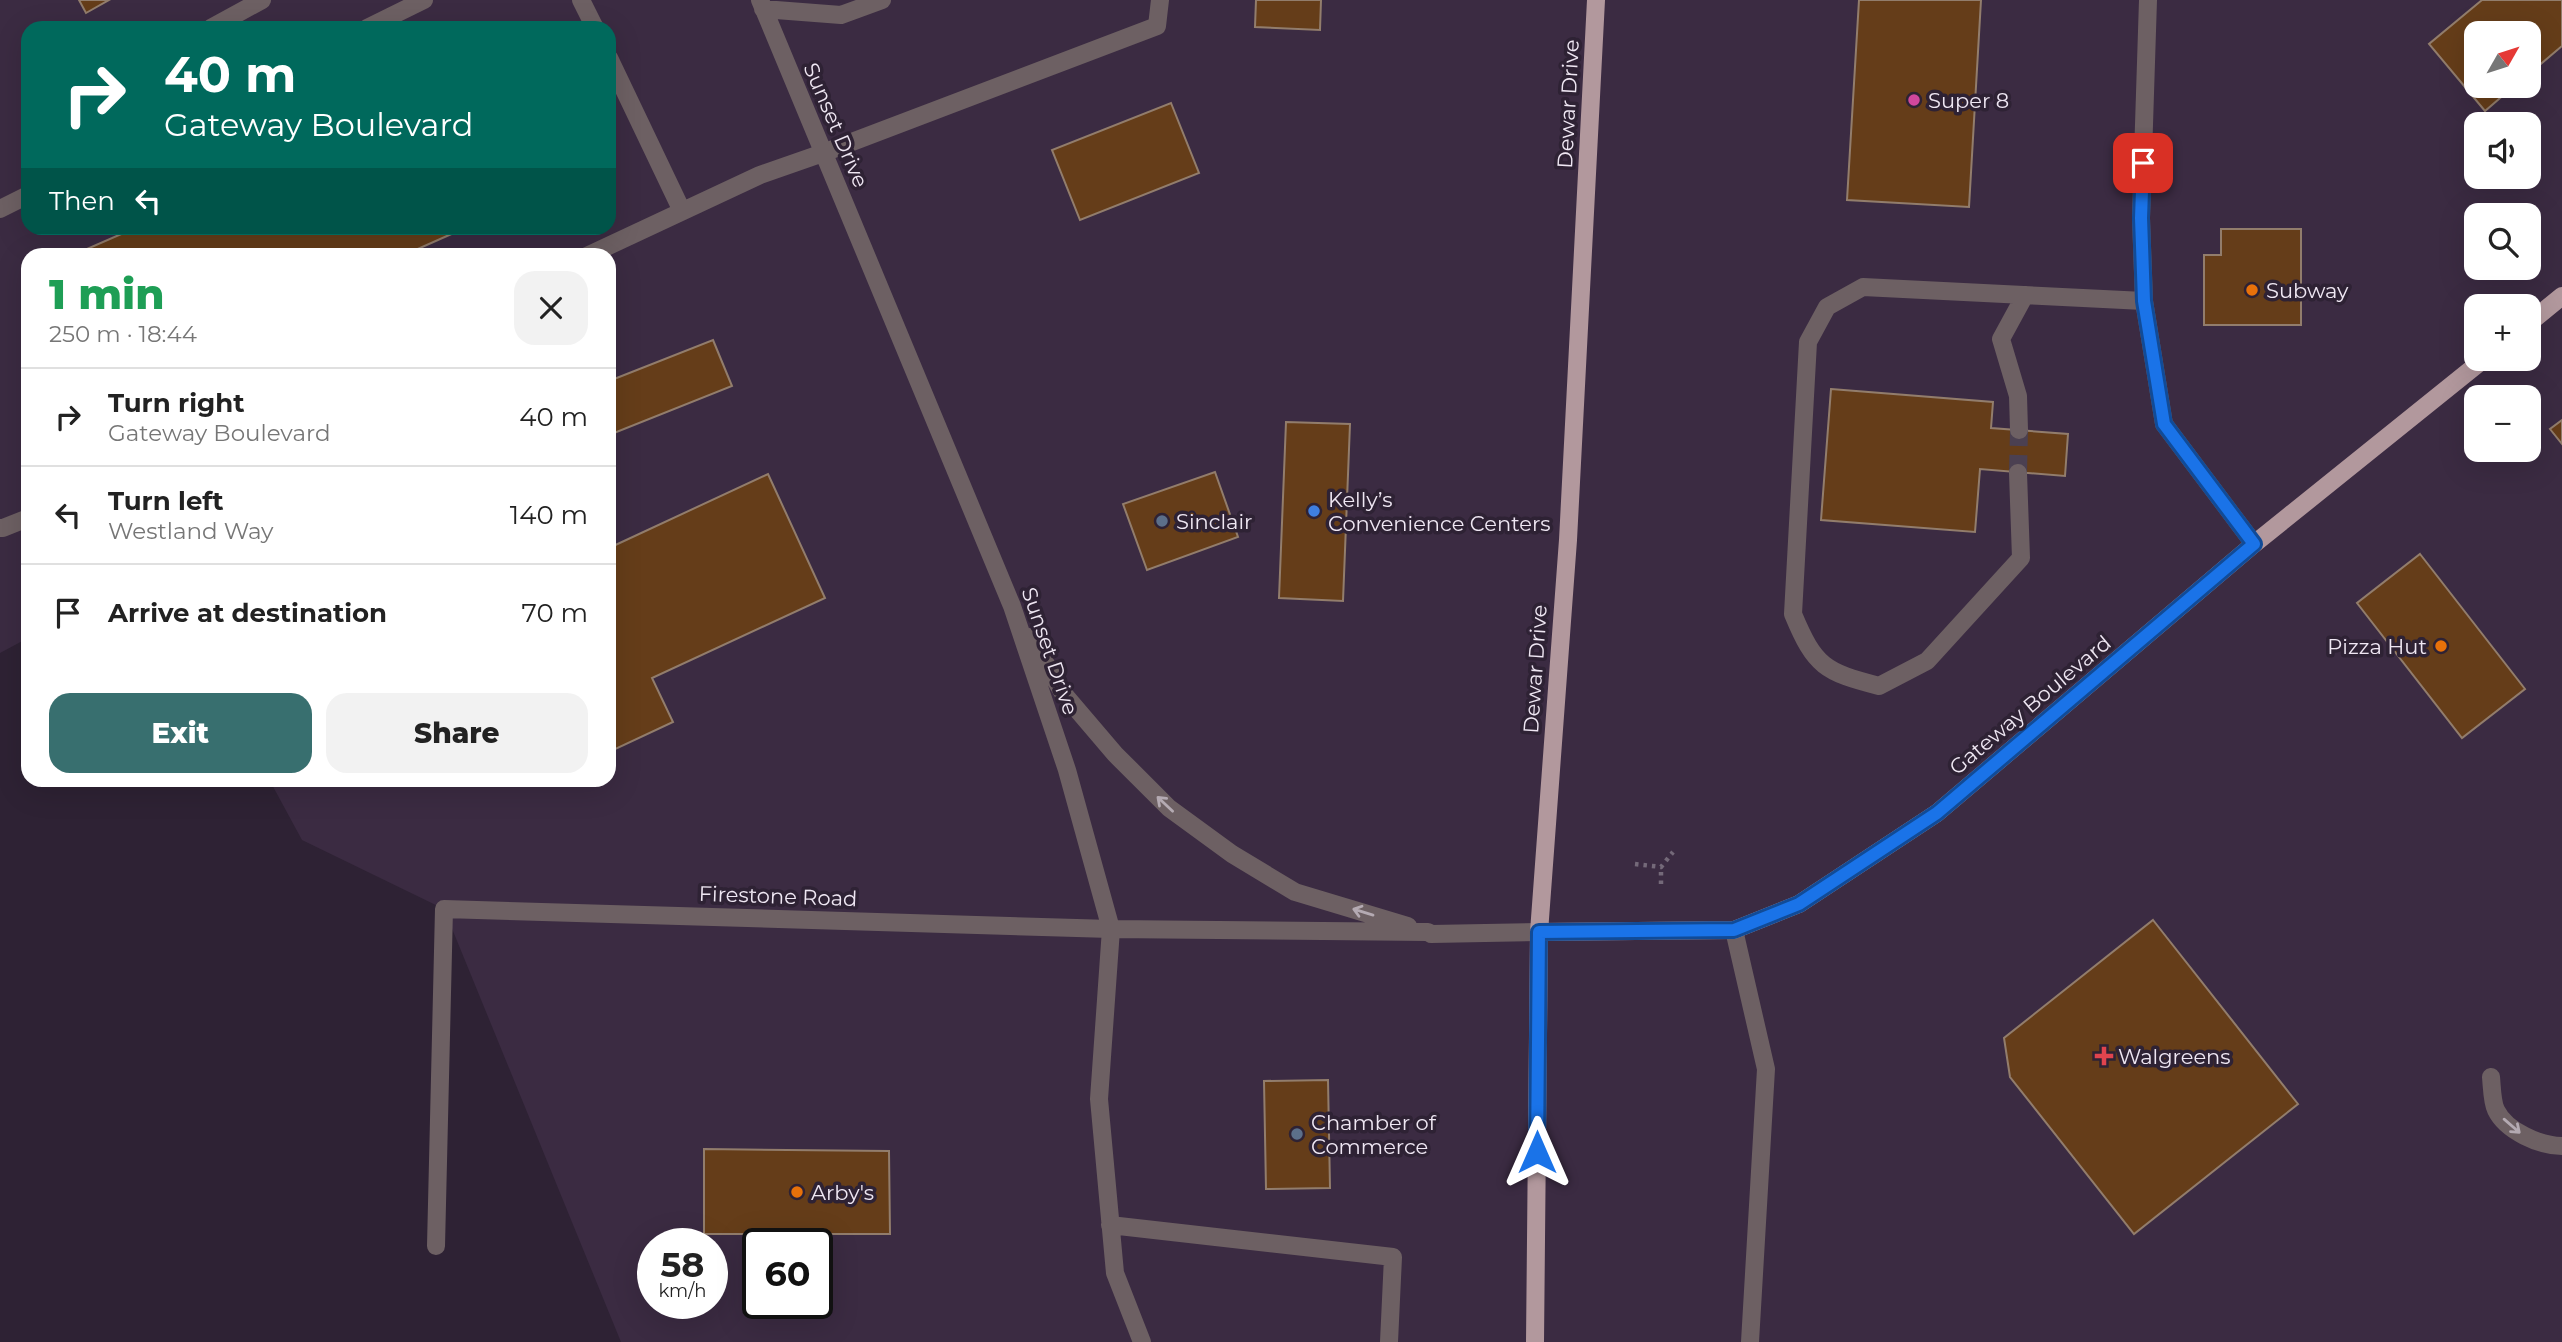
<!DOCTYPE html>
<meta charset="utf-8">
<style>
:root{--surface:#fff;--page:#f2f2f2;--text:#222;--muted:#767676;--line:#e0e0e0;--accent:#386f6f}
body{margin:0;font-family:Montserrat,sans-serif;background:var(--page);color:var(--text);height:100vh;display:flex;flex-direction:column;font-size:26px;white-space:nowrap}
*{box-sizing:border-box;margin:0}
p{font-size:23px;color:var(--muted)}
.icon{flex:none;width:38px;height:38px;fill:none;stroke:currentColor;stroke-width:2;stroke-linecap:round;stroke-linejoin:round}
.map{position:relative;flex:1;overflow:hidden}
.panel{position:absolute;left:21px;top:248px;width:595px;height:539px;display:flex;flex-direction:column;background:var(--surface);border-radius:21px;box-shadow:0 7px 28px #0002}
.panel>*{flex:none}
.top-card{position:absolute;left:21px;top:21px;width:595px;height:214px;border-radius:21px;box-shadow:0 7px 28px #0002;background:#00695c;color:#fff;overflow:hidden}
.needle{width:46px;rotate:51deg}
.tools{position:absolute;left:2464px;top:21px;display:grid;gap:14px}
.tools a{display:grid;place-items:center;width:77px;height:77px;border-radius:14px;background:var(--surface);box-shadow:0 7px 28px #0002;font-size:35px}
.speed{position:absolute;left:637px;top:1228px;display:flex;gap:14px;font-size:35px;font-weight:700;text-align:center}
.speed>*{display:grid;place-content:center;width:91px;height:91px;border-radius:50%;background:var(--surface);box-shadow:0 7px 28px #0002;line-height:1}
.speed small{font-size:18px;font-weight:400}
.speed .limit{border:4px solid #111;border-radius:10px;background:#fff;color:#111}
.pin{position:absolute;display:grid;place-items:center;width:60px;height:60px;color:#fff;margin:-30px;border-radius:14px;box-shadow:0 4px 10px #0006}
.me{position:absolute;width:77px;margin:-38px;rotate:0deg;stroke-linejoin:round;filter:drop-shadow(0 0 5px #0008)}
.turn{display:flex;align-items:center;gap:24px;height:147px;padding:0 28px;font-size:32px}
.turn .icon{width:91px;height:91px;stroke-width:2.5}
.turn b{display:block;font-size:49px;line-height:60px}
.then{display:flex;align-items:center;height:66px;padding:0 28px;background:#0003;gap:14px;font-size:26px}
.round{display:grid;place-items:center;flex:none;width:74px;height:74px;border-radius:21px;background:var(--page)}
.headline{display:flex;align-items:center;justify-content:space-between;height:119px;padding:0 28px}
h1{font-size:42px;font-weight:800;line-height:52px;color:#1e9e55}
.action{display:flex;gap:14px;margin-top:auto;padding:14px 28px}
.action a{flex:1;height:80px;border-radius:21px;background:var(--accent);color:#fff;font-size:28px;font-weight:800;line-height:80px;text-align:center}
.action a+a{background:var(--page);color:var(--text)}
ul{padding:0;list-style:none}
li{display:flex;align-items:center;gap:21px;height:98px;padding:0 28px;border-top:2px solid var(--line)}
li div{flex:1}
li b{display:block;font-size:26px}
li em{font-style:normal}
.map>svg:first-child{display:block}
.built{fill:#3b2b42;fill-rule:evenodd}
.building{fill:#653d19;stroke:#927d6c;stroke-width:2}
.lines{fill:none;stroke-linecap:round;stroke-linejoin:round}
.minor-tunnel{stroke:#4b4051;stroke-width:18;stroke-dasharray:18 9;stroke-linecap:butt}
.path{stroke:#746979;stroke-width:4.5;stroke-dasharray:3.5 5;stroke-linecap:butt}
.minor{stroke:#6d6063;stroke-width:18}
.major{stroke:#b2989d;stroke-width:18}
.oneway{stroke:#b4aab2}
.route-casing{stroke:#114b97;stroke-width:18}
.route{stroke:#1a73e8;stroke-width:12}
.hotel-dot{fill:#d1479c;stroke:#2e2234;stroke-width:2.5}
.food-dot{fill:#e8710a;stroke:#2e2234;stroke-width:2.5}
.shop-dot{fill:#3f7fe0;stroke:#2e2234;stroke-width:2.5}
.service-dot{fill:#5c6f8a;stroke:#2e2234;stroke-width:2.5}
.health-dot{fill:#e0444e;stroke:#2e2234;stroke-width:2.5}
.labels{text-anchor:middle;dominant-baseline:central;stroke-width:7;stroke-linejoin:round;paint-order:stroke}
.poi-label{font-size:21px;fill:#efe7f3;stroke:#2e2234;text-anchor:start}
.street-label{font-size:21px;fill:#efe7f3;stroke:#2e2234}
</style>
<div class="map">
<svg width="2562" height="1342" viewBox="0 0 2562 1342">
<rect width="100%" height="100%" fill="#2e2234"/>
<path class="built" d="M0,0H2562V1342H621L444,909L302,840L270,781L609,780V256H28V638L0,653ZM28,28H609V228H28ZM2476,33H2529V86H2476ZM2476,124H2529V177H2476ZM2476,215H2529V268H2476ZM2476,306H2529V359H2476ZM2476,397H2529V450H2476ZM653,1244H712V1304H653ZM758,1244H817V1304H758Z"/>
<path class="building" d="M79,0H109L86,13Z
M1256,0H1321L1320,30L1255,27Z
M1859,0H1981L1969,207L1847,200Z
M2482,0H2562V46L2529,74V33H2476V86H2514L2485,111L2429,44Z
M1171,103L1199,173L1080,220L1052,150Z
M135,228H465L402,256H71Z
M2221,229H2301V325H2204V255H2221Z
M713,340L732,386L609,435V381Z
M1831,389L1993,402L1991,428L2068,434L2065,476L1980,469L1975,532L1821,520Z
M2562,420V444L2550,429Z
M1286,422L1350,424L1343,601L1279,598Z
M1215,472L1238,537L1147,570L1123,504Z
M768,474L825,598L652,678L673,722L609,752V548Z
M2420,554L2525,689L2462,738L2357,603Z
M2153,920L2298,1104L2134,1234L2010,1077L2004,1038Z
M1328,1080L1330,1188L1266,1189L1264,1081Z
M704,1149L889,1151L890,1234H704Z"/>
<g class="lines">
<path class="minor-tunnel" d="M2018,473L2019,430"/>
<path class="path" d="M1635,864L1661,867L1673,852
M1661,884V867"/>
<path class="minor" d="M581,0L595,28
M760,0L1012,606L1067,770L1111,929L1428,932L1431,934L1539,932
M2148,0L2141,218L2144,301L2164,424L2254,544
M763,9L841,15L882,0
M211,28L262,0
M367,28L424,0
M609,58L682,211
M0,209L28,195
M587,256L760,175L823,153L1157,26L1160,0
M2019,430L2018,396L2001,339L2025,295
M2018,473L2021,558L1927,661L1879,686C1825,672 1815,667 1793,614L1808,342L1827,307L1863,287L2144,301
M0,528H3L28,518
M1030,637L1063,693L1115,754L1169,808L1232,854L1295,892L1408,926
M1734,930L1766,1069L1750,1342
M2491,1077C2492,1087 2492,1102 2496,1110C2506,1131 2540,1146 2562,1146
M1110,1225L1393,1257L1389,1342
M436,1246L444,909L1111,929L1099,1099L1115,1273L1142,1342"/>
<path class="major" d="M2529,323L2562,296
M1539,932L1734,930L1799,904L1937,813L2254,544L2484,359
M1535,1342L1539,932L1568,540L1596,0"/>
</g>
<defs><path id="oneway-shaft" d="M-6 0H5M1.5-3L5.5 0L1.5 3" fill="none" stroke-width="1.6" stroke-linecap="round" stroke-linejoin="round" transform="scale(1.75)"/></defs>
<g class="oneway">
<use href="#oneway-shaft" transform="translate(1165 804) rotate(-137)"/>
<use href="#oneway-shaft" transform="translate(1363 912) rotate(-163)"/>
<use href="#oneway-shaft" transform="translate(2512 1126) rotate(41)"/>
</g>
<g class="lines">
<defs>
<path id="route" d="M1537,1152L1539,932L1734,930L1799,904L1937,813L2254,544L2164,424L2144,301L2141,218L2143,163"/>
</defs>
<use href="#route" class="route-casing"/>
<use href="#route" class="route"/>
</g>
<circle class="hotel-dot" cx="1914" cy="100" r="7"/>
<g class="food-dot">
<circle cx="2252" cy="290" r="7"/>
<circle cx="2441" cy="646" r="7"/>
<circle cx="797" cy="1192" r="7"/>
</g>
<circle class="shop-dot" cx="1314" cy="511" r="7"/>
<g class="service-dot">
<circle cx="1162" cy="521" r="7"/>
<circle cx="1297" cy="1134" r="7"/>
</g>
<path class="health-dot" d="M2100.5 1045.5h7v7h7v7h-7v7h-7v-7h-7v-7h7z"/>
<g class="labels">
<g class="poi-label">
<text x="1928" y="100">Super 8</text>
<text x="2266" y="290">Subway</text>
<text x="1328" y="499">Kelly’s<tspan x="1328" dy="24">Convenience Centers</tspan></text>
<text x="1176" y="521">Sinclair</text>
<text x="2427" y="646" text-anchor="end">Pizza Hut</text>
<text x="2118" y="1056">Walgreens</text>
<text x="1311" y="1122">Chamber of<tspan x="1311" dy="24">Commerce</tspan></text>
<text x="811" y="1192">Arby's</text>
</g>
<g class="street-label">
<text transform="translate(1568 104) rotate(-87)">Dewar Drive</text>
<text transform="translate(836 125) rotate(67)">Sunset Drive</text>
<text transform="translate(1050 651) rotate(71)">Sunset Drive</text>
<text transform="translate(1535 669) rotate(-86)">Dewar Drive</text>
<text transform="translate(2030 705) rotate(-40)">Gateway Boulevard</text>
<text transform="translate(778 896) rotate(2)">Firestone Road</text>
</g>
</g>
</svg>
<div class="tools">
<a><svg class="needle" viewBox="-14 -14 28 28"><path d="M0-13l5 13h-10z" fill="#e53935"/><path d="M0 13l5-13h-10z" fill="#767676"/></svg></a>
<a><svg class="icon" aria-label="sound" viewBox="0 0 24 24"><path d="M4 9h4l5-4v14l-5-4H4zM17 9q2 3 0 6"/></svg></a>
<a><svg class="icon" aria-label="search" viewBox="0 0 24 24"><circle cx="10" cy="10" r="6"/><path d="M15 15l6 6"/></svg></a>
<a>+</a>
<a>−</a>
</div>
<div class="speed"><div>58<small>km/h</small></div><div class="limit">60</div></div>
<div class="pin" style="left:2143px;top:163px;background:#d93025"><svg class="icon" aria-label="arrive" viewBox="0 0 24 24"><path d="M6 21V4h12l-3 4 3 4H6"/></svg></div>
<svg class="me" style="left:1537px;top:1152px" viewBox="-20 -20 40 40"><path d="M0-17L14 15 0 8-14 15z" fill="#1a73e8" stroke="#fff" stroke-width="4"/></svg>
<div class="top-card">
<div class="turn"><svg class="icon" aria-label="right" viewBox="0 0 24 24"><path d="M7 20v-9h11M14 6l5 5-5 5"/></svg><div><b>40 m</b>Gateway Boulevard</div></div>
<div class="then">Then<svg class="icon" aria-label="left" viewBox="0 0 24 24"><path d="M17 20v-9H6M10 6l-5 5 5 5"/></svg></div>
</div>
<section class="panel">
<div class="headline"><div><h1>1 min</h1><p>250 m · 18:44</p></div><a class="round"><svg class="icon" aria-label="close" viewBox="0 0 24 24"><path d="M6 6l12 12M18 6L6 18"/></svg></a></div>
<ul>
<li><svg class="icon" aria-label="right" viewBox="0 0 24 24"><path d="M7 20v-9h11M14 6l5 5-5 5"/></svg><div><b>Turn right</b><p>Gateway Boulevard</p></div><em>40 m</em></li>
<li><svg class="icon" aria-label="left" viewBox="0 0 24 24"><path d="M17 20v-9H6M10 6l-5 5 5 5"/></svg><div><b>Turn left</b><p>Westland Way</p></div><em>140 m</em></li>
<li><svg class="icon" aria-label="arrive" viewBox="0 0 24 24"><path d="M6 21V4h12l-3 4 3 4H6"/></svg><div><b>Arrive at destination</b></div><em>70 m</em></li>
</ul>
<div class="action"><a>Exit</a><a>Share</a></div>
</section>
</div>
